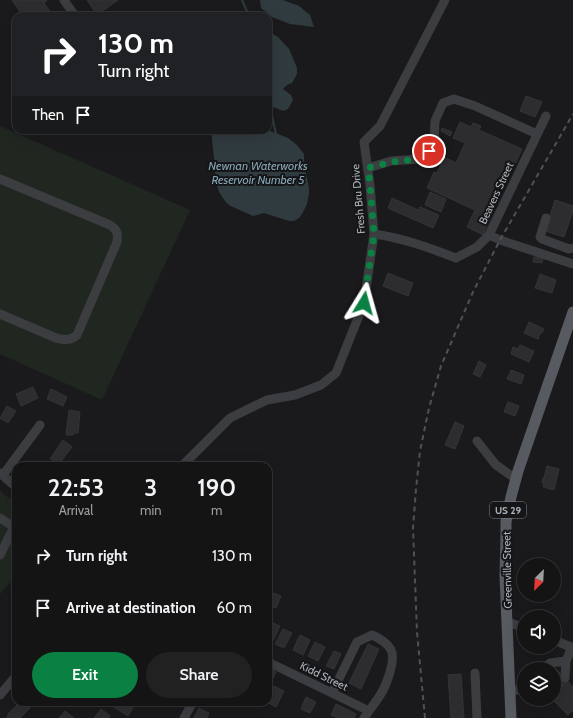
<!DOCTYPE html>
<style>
:root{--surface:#141415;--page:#212122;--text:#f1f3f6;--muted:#9d9ea0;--line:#333334;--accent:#0b8043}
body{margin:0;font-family:Cabin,sans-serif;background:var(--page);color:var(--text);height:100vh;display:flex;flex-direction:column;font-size:15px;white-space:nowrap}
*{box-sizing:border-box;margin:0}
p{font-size:13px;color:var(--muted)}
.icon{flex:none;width:22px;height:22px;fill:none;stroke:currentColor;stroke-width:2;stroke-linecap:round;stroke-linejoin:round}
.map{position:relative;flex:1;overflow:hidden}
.side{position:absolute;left:12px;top:462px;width:260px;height:244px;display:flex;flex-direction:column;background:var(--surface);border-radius:12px;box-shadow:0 4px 16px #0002,0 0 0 1px var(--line)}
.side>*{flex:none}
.guide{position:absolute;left:12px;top:12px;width:260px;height:122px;border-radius:12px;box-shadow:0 4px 16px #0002,0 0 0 1px var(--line);background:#202124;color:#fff;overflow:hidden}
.needle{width:26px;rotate:204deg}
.controls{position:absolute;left:517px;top:558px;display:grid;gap:8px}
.controls a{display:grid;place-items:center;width:44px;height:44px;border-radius:50%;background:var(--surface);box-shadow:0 4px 16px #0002,0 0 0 1px var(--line);font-size:20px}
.pin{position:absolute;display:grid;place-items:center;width:34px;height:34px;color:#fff;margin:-17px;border:2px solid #fff;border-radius:50%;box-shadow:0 1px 4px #0007}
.me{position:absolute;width:44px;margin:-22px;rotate:8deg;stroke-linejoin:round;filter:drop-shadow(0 0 3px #0008)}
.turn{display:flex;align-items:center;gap:14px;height:84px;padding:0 20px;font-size:18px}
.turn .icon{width:52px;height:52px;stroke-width:2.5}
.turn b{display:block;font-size:28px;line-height:34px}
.then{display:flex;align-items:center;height:38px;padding:0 20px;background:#0003;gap:8px;font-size:15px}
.eta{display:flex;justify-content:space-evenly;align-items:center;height:68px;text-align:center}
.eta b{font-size:24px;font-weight:600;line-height:28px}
.primary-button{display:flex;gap:8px;margin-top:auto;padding:8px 20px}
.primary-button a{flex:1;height:46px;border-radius:24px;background:var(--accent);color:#fff;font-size:16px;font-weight:600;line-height:46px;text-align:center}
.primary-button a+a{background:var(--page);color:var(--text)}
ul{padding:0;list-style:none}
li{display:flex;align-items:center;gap:12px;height:52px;padding:0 20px}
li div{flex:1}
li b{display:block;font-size:15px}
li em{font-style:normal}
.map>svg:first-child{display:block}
.green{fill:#202720}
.water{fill:#303b40}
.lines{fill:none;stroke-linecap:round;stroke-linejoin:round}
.stream{stroke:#303b40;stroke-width:2}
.building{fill:#2d2d30;stroke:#343438}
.minor-tunnel{stroke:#37393c;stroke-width:9;stroke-dasharray:9 4.5;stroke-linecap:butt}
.minor{stroke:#3b3d41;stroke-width:9}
.major{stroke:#575a60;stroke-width:11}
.rail{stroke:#4e5156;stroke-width:2;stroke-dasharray:5 4;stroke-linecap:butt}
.route{stroke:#0b8043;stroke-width:7;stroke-dasharray:0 12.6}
.labels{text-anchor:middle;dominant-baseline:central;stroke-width:4;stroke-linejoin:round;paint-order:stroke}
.shield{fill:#151517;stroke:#7f848a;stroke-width:1}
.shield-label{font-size:10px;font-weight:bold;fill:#adb3bb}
.street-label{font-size:11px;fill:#adb3bb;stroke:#151517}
.water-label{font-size:12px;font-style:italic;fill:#86a5b4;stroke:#151517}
</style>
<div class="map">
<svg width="573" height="718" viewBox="0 0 573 718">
<rect width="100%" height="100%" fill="#1a1a1c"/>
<path class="green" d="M0,126L190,210L102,400L0,354Z
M0,490L6,496L16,502V576L0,594Z"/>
<path class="water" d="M260,0H283L299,6L310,15L314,27L290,24L272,17L261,8Z
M268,31L278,37L289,49L297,68V74L292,83L287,85L283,89L291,95L293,100L288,109L283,111L268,105Z
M211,130H268L288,138L297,145L304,154V164L309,188V194L307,204L302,214L299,218L294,221H289L264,213L253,216L233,207L229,205L225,201L219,192L216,182L215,167Z"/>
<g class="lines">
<path class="stream" d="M242,0L249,16
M270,106L276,134"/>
</g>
<path class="building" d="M12,0H47L44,3L53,16H23Z
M87,0H118L97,15Z
M526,96L542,102L535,117L520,111Z
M460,122L471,127L473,123L481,126L479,130L522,149L508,179L506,178L504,181L498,178L492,191L501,195L497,204L494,202L492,206L495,207L483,235L467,227L475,210L427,188L434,172L437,173L444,157L456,163L465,143L453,138Z
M442,128L452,132L450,136L441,131Z
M430,192L446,199L441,212L425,205Z
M392,198L418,210L420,207L439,215L433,228L388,208Z
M555,200L573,206V211L564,237L545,231Z
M534,257L543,258L542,263L533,262Z
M388,273L413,283L408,296L383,286Z
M540,274L556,280L552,293L535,288Z
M529,322L544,329L542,333H540L538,339L524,333Z
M520,345L534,351L529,362L511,354L513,347L518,349Z
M479,361L486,365L480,377L473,374Z
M511,370L524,375L521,384L507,379Z
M33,387L38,398L21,406L16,394Z
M51,389L67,397L63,406L47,399Z
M508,402L519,406L515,416L504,412Z
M7,406L16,411L8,423L0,418Z
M69,410L80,412L78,433H73V435H66Z
M455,422L464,426L455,449L445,445Z
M63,440L72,447L59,464L50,459Z
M547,466L559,469L554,490L543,487L544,483H542L543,478H544Z
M274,593L281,596L276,608L268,605Z
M269,621L280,626L273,641L268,638V624Z
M283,629L292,633L284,648L275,644Z
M300,635L310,640L303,655L293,650Z
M315,642L325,647L318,661L308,656Z
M368,644L379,649L361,689L349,683Z
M334,651L341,654L334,669L326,666Z
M270,669L276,672L270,684L268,683V672Z
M556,669L573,687V710L568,715L552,699H554V670Z
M461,674L464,718H451L448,675Z
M274,686L284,691L276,707L267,702H268V698Z
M306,697L316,702L310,713L301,709Z
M20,702H24L30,708L20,718H8L7,717L9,713Z
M110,702H124L133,708L128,716L109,704Z
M336,704L356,714L354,718H338L331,715Z
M199,708L209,713L207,718H194Z
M101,709L110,716L108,718H94Z
M65,711L74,718H59Z"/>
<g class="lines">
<path class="minor-tunnel" d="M554,688L565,678"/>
<path class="minor" d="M64,0L75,16
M546,116L489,235L500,240L573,264
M368,168L391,161L419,159L429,151L434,142L435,121L443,103L454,99L475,106L537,134
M0,179L110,225C118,230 118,234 117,242L77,335C70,341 65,340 56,338L0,314
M546,218L540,237L542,239L569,249L573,248
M374,234C403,238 430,248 456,258L477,247L489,235
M477,441L496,465L516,479
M182,466L230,418L267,400L295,395L321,385L336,373L364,303L374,234L370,185L364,142L380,126L445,0
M0,473L16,487
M3,475L40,425
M0,518L14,527
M0,555L16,523
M508,622L524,628
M554,640L573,648
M268,662L369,711
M543,669L550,663L566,661L572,647
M475,673L477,718
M565,678L566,661
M510,690H524
M332,693L357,642L372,635C379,638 387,642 391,650C396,659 387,683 382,692C377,701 370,709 364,718
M0,695L16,676
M184,718L193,702"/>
<path class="major" d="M511,718L505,576L506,535V522L511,497L518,471L573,312"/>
<path class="rail" d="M425,718L417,632L413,528L416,489L420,451L429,408L441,366L473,292L500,240L573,114"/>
</g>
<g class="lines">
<path class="route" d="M364,303L374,234L370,185L368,168L391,162L419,159L429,151"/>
</g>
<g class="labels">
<rect class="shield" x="490" y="502" width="36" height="16" rx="3"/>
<g class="shield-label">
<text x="508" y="510">US 29</text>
</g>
<g class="street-label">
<text transform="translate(496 193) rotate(-65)">Beavers Street</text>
<text transform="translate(358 199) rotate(-95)">Fresh Bru Drive</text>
<text transform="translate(507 570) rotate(-91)">Greenville Street</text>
<text transform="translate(324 676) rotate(26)">Kidd Street</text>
</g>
<g class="water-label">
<text x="258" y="165">Newnan Waterworks<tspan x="258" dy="14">Reservoir Number 5</tspan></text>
</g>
</g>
</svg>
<div class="controls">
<a><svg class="needle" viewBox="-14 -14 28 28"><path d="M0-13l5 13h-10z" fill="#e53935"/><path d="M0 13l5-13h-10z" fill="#9d9ea0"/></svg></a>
<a><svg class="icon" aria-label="sound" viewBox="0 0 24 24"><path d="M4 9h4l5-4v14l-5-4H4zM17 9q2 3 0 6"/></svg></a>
<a><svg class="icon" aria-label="layers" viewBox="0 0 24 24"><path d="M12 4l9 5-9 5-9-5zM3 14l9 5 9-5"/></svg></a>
</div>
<div class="pin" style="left:429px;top:151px;background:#d93025"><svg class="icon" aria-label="arrive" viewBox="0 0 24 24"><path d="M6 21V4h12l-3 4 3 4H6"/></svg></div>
<svg class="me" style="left:364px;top:303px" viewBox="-20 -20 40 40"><path d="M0-17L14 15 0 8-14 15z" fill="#0b8043" stroke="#fff" stroke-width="4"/></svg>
<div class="guide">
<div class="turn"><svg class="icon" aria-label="right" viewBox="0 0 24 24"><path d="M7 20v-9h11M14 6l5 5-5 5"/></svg><div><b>130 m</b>Turn right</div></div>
<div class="then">Then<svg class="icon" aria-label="arrive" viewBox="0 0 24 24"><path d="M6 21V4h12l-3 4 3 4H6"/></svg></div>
</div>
<section class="side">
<div class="eta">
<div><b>22:53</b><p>Arrival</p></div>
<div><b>3</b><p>min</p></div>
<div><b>190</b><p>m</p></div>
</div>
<ul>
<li><svg class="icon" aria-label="right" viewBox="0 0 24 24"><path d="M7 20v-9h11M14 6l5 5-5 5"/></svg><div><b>Turn right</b></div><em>130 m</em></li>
<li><svg class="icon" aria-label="arrive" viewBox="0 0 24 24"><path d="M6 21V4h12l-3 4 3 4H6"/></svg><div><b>Arrive at destination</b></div><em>60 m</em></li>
</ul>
<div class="primary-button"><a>Exit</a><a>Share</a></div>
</section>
</div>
